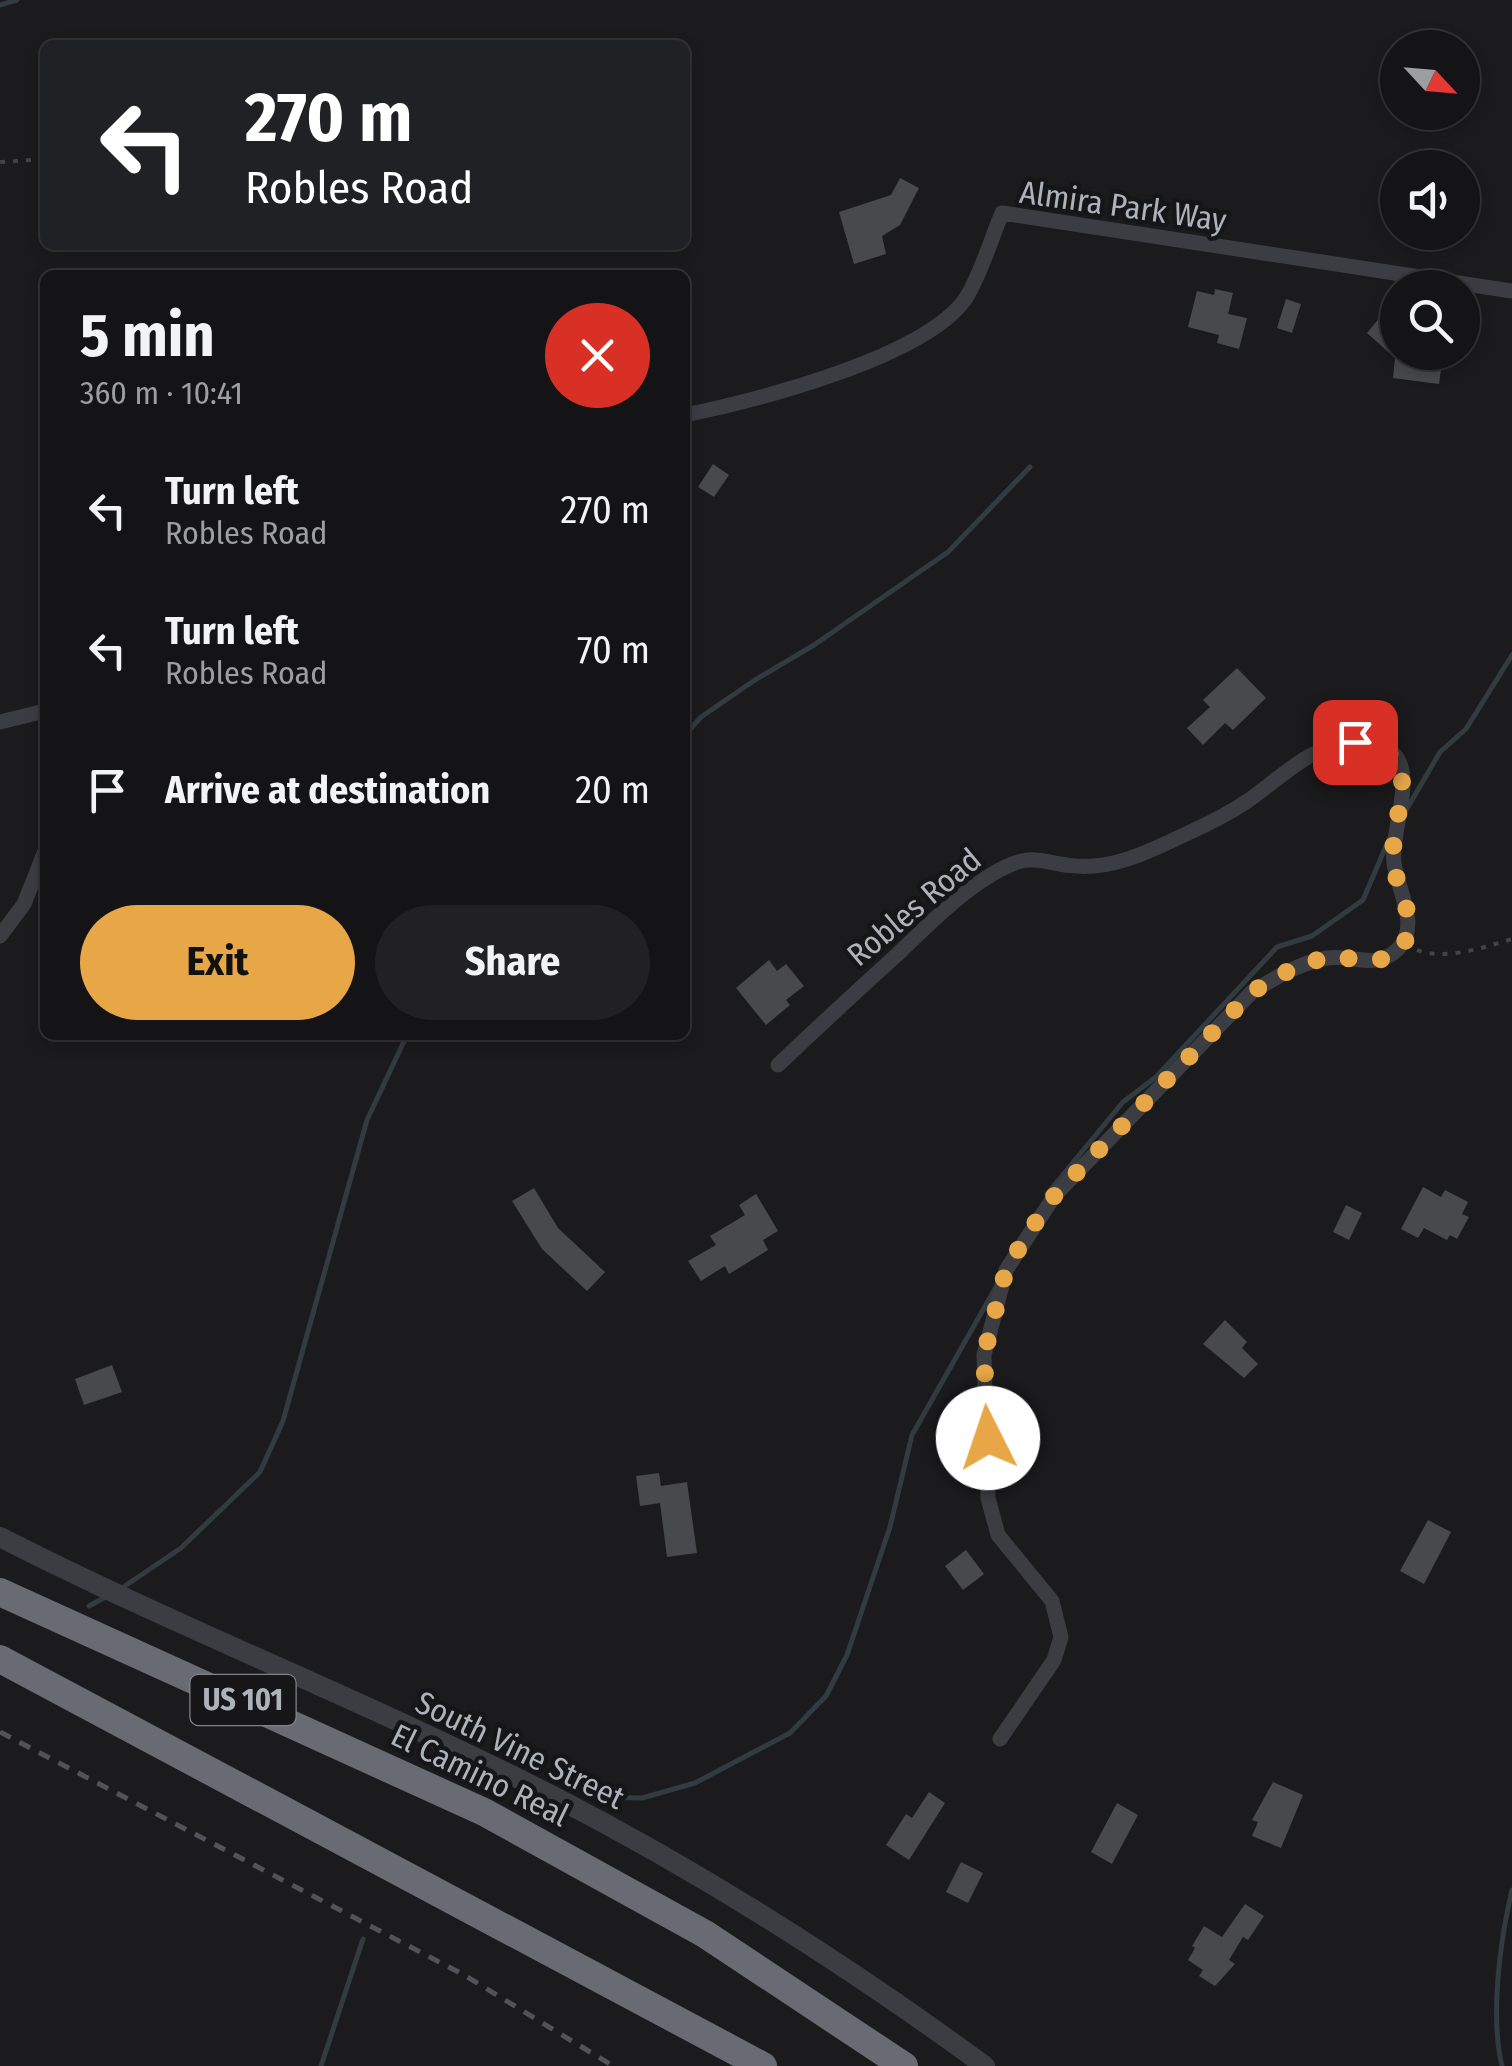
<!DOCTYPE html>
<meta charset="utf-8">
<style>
:root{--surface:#141416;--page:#212123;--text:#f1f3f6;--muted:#9d9ea1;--line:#333335;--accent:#e8a747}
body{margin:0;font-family:"Fira Sans Condensed",sans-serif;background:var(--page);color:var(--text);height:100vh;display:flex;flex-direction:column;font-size:38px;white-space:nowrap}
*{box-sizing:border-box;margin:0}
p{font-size:32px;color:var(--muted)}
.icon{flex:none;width:55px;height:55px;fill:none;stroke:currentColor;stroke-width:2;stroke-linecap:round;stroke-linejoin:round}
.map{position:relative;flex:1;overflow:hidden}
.details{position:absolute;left:40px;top:270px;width:650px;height:770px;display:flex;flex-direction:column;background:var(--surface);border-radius:15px;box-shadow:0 5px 15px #0003,0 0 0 2px var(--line)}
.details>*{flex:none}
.top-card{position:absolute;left:40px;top:40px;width:650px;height:210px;border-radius:15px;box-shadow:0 5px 15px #0003,0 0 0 2px var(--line);background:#202124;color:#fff;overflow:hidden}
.needle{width:65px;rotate:116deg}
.buttons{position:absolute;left:1380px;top:30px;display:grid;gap:20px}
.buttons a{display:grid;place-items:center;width:100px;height:100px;border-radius:50%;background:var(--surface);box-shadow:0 5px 15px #0003,0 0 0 2px var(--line);font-size:50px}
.pin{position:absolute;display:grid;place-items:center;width:85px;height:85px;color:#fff;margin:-42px;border-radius:20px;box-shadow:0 5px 15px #0006}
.me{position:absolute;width:110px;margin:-55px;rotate:356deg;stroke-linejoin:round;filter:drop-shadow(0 0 8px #0008)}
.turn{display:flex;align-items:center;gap:35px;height:210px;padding:0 40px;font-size:45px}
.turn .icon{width:130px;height:130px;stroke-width:2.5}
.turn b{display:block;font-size:70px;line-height:85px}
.round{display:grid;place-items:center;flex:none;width:105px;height:105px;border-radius:52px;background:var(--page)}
.summary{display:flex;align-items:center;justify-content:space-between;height:170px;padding:0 40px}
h1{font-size:60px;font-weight:700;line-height:75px}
.action{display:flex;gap:20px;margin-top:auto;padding:20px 40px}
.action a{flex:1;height:115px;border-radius:60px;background:var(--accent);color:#111;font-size:40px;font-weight:700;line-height:115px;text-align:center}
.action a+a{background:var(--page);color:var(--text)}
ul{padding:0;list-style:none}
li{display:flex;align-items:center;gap:30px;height:140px;padding:0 40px}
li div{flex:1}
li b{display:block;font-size:38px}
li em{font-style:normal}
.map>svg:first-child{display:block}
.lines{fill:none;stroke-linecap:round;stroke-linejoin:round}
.stream{stroke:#313b40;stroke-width:5}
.building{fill:#48494d}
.path{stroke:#424449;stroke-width:4;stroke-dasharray:5 8;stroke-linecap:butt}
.minor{stroke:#3c3d42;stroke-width:15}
.tertiary{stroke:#3c3d42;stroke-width:20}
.motorway{stroke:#686c72;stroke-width:28}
.rail{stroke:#515358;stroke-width:5;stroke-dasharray:12 10;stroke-linecap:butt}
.route{stroke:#e8a747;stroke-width:18;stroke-dasharray:0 32.4}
.labels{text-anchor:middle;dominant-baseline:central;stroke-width:9;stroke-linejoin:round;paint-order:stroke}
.shield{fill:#161618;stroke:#80848a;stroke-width:2.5}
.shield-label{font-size:30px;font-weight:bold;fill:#aeb3bb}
.street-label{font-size:32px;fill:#aeb3bb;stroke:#161618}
</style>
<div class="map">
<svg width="1512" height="2066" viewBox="0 0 1512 2066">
<rect width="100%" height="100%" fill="#1b1b1d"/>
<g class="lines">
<path class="stream" d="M0,5L17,0
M685,735L701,717L755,680L814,645L948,552L1030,467
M1405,812L1440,752L1466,729L1512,655
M1047,1194L1123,1102L1156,1077L1277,947L1312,936L1363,900L1389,839
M119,1590L181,1548L260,1472L283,1421L367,1120L407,1035
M89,1606L109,1595
M594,1797L642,1798L695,1783L790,1733L826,1696L847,1655L890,1527L912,1435L996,1287
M321,2066L363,1939
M1502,2066C1490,2016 1500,1940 1512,1890"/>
</g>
<path class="building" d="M900,178L919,188L900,225L882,236L886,254L854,264L839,212L891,195Z
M1215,289L1233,293L1228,314L1247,318L1239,349L1217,343L1219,335L1188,327L1197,291L1214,295Z
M1286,299L1301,304L1292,333L1277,328Z
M1381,316L1398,330V352H1435L1434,361L1442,362L1439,384L1393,378L1395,358L1367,333Z
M713,464L729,475L714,497L698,487Z
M1237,668L1266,698L1233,730L1225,723L1203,745L1187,728L1210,707L1203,700Z
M769,960L777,971L786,964L804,986L786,1000L790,1005L766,1025L736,988Z
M1423,1187L1441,1197L1445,1190L1468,1202L1462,1214L1469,1217L1457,1239L1450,1235L1447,1240L1424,1228L1418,1238L1401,1229Z
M534,1188L558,1228L605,1272L587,1291L542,1249L512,1201Z
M756,1194L778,1231L763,1240L768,1250L729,1274L725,1266L701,1281L688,1261L716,1245L710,1236L745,1215L739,1205Z
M1346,1205L1362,1213L1349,1240L1333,1232Z
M1225,1320L1247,1342L1242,1348L1258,1364L1244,1378L1203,1344Z
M112,1365L122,1392L84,1405L75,1379Z
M659,1473L661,1486L687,1482L697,1553L667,1557L660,1503L640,1506L636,1476Z
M1428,1520L1451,1532L1424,1584L1400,1571Z
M966,1550L984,1574L963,1590L945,1566Z
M1273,1782L1303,1795L1281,1848L1252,1836L1258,1822L1252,1820Z
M929,1792L945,1803L909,1860L886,1845L906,1814L912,1818Z
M1117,1803L1138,1815L1112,1864L1091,1852Z
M961,1862L983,1873L968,1903L946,1892Z
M1245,1904L1264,1916L1248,1940L1243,1937L1229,1960L1235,1964L1215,1986L1199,1976L1203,1970L1188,1960L1195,1948L1192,1946L1204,1926L1222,1937Z"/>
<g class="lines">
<path class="path" d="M0,162L45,159
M1417,950C1445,961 1485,947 1512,939"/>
<path class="minor" d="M685,415C754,401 925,358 966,298C981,274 991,239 1002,213L1512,291
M0,722L45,711
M0,936L24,904L45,851
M778,1065C818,1027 859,989 900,952C927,926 955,898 986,878C1040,843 1042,870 1094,866C1125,864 1158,847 1186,834C1206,825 1228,814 1246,802C1280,779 1313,742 1357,742C1435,742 1389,822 1394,863C1397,889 1421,926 1398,949C1376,971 1353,954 1327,958C1299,963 1275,978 1252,992L1055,1195L1006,1270L984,1355L988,1498L998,1535L1052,1601L1061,1637L1054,1660L1000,1739"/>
<path class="tertiary" d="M0,1537C180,1629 369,1702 549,1794C703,1873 846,1964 985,2066"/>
<path class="motorway" d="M0,1592L484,1812L705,1934L904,2066
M0,1659L763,2066"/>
<path class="rail" d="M0,1732L464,1975L613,2066"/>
</g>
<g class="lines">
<path class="route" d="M988,1438L984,1355L1006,1270L1028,1233L1055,1195L1252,992C1275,978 1301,961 1329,958C1358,955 1407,976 1408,924C1409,900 1392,879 1393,855C1393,823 1407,796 1400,763L1382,748L1355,742"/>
</g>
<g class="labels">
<rect class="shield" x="190.5" y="1675" width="105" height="50" rx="8"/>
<g class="shield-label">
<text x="243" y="1700">US 101</text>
</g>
<g class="street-label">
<text transform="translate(1123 206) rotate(8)">Almira Park Way</text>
<text transform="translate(914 907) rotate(-40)">Robles Road</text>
<text transform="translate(520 1750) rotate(26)">South Vine Street</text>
<text transform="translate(480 1775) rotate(26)">El Camino Real</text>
</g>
</g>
</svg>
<div class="buttons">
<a><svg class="needle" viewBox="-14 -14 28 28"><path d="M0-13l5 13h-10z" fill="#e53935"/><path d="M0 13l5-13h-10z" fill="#9d9ea1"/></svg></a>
<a><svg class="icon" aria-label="sound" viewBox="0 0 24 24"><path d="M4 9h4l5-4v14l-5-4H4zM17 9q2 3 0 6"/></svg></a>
<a><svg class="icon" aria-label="search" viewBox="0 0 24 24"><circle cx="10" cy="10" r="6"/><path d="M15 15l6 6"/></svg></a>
</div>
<div class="pin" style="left:1355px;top:742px;background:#d93025"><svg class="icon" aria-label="arrive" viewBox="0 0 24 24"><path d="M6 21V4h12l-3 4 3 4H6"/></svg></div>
<svg class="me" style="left:988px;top:1438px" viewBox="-20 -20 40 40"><circle r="19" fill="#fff"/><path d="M0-13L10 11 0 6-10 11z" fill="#e8a747"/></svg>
<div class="top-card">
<div class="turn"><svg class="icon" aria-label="left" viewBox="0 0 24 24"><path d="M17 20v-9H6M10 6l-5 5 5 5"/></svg><div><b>270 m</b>Robles Road</div></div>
</div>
<section class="details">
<div class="summary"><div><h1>5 min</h1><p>360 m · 10:41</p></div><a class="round" style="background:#d93025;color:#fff"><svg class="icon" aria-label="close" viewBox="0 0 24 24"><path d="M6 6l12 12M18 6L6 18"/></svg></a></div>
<ul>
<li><svg class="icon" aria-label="left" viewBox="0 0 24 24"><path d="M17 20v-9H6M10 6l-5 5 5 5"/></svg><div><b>Turn left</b><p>Robles Road</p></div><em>270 m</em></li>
<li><svg class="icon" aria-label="left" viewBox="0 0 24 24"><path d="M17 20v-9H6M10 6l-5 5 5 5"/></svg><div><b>Turn left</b><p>Robles Road</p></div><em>70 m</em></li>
<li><svg class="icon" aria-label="arrive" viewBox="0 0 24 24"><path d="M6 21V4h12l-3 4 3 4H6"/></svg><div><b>Arrive at destination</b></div><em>20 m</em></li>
</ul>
<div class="action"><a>Exit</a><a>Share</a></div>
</section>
</div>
